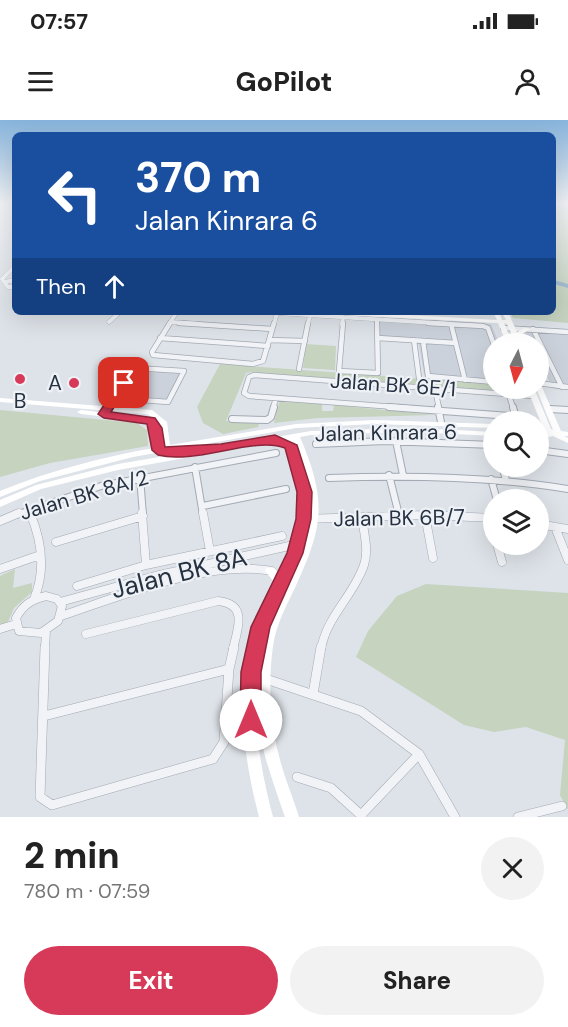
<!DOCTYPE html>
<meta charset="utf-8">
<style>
:root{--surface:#fff;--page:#f2f2f2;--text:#222;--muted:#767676;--accent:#d73a59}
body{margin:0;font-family:"DM Sans",sans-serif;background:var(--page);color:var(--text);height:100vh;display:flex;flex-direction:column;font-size:22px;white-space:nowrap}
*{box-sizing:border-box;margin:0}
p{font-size:20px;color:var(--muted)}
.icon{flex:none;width:33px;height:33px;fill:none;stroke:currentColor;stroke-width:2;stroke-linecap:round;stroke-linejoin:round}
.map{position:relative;height:697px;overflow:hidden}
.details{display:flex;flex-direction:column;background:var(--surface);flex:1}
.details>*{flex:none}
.guide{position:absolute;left:12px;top:12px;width:544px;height:183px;border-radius:9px;box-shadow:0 6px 24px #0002;background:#1a4fa0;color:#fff;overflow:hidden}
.needle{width:39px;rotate:186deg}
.fabs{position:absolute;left:483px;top:213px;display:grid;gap:12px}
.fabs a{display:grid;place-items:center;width:66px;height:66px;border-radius:50%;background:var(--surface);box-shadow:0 6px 24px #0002;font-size:30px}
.pin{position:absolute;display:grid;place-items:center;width:51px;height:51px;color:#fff;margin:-26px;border-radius:12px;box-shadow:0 3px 9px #0006}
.me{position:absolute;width:66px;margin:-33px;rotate:0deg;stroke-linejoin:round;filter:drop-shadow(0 0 4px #0008)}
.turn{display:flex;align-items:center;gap:21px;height:126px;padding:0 24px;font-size:27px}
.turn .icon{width:78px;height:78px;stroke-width:2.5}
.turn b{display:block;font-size:42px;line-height:51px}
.then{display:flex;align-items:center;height:57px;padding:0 24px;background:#0003;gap:12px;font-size:22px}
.round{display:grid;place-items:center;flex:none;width:63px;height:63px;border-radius:32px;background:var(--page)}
.overview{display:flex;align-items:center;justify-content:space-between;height:102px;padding:0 24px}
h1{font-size:36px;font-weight:800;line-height:45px}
.primary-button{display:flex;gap:12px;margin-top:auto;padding:12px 24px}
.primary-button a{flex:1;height:69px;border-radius:36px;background:var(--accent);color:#fff;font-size:24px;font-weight:800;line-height:69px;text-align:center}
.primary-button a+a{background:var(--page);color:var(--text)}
.status{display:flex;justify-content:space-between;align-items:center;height:42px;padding:0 30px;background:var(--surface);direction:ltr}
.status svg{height:16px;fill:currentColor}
header{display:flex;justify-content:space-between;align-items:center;height:78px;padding:0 24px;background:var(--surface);font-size:27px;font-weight:800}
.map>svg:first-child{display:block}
.built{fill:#ccd2db}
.green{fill:#c5d3bf}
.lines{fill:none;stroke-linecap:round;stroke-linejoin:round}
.river{fill:#96b3cb;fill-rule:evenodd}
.street-far4-casing{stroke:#a3aab3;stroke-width:4.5}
.street-far3-casing{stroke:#a3aab3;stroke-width:6}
.street-far2-casing{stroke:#a3aab3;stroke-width:8}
.street-far1-casing{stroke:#a3aab3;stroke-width:9}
.street-casing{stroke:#a3aab3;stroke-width:10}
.street-far4{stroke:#f1f3f7;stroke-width:4}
.street-far3{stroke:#f1f3f7;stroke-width:4.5}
.street-far2{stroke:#f1f3f7;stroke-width:6}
.street-far1{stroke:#f1f3f7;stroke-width:8}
.street{stroke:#f1f3f7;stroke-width:9}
.secondary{fill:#fff;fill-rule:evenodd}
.route{fill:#d73a59;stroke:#8c263a;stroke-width:1.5}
.poi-dot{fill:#d73a59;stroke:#eef2f6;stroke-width:2}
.labels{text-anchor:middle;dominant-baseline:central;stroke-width:4.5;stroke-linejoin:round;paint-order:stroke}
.poi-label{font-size:21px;fill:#263141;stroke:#eef2f6;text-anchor:end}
.street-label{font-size:21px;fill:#263141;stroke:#eef2f6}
.near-street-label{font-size:26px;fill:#263141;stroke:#eef2f6}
</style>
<div class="status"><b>07:57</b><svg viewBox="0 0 49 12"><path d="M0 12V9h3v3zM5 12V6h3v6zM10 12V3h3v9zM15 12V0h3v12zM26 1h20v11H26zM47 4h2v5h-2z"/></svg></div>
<header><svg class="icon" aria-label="menu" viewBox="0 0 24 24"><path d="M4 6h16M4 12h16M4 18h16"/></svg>GoPilot<svg class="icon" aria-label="person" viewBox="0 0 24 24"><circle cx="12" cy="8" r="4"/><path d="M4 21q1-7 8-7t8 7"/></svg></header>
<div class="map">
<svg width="568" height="697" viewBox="0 0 568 697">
<rect width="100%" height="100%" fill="#dee3e9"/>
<path class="built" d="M379,197L491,204L499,223L494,224L493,264L425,259L418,221L379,219Z
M522,206L568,209V270L553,269L539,240L538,224L530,223Z
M142,249L182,251L166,281L124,278Z"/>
<path class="green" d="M554,84H568V203L513,198L510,192H554Z
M306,224L336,226L335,250L303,248Z
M220,244L493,264L494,268L521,269L519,274L251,252L246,253L226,301L259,304L258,307L223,314L203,303L197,287Z
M282,281L322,284V291H333L334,285L434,295L318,298L274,303L279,283Z
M0,290L137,303L147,310L148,326L50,343L0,357Z
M15,449L13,468L32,463V472L14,488L8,502L0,505V456Z
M426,464L568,473V690L560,675L565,620L526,607L494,612L464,605L356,537L368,511L397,476Z"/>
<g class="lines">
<path class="river" d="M554,160L568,164V168L554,164Z"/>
<defs>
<path id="street-far4" d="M15,146L2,159L8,167H15
M4,162L15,160
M259,192L452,204
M377,200V204
M109,202L120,192
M171,202L200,204
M169,204L177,192
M274,204L277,193
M308,204L310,195
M342,204L343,197"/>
<path id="street-far3" d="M170,203L152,232L153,235L253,244L263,241L274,203
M179,203L272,209
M343,203L339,251L378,253L377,203
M428,203L483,206L488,208L494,225
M451,204L465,260
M503,208L568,212
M533,209L562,267
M160,218L268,226
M378,218L456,223
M269,220L305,221
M414,220L419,258
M423,221L428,256L494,262
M135,248L184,251L168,282L115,278Z
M299,249L308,203
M538,263L568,267
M435,269L439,288
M509,275L513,288
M108,288L115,278
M273,288L276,278
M409,288L249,276L244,273L249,257L254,255L533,276"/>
<path id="street-far2" d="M389,287L510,296L515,295L513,287
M438,287L441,302
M550,289L568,290
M104,294L109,287
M232,299L267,300L271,297L274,287
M396,321L403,355
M316,324L385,321L494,325
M538,330L568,334
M502,346L506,360
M195,347L203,395
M389,355L399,395
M140,357L143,395
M329,358C409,355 488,356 568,369
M491,359L497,380
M203,386L286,369
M29,390L31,395
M16,395L101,366L276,333"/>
<path id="street-far1" d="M30,393C42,421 46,450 34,479
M142,393L146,445
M203,393L210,431
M398,393L399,396
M425,395L433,438
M490,398L494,412
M304,399L425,395L494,398
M0,401L19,393
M538,404L568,409
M555,407L568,440
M56,422L143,396
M497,424L502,442
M0,449L40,435
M77,466L146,445L282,416
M46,476L57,479L62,486L58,501L41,513L19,511L16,498C23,485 32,479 46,476Z
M60,482L155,456L298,424
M61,496C121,476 210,439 272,451
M0,509L16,504
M86,514L218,481C248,484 238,508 233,529
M45,529L46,511
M321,529C327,496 354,475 364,445C369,431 364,413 362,398"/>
<path id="street" d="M45,527L40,677L52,685L213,639L224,622L229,549L234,527
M266,559L361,591L419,634L455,697
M313,574L321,527
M44,596L229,549
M297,657L331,668L362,696
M362,694L419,634
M518,697L562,686"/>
</defs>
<use href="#street-far4" class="street-far4-casing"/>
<use href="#street-far3" class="street-far3-casing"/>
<use href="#street-far2" class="street-far2-casing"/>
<use href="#street-far1" class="street-far1-casing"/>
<use href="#street" class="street-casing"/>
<use href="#street-far4" class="street-far4"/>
<use href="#street-far3" class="street-far3"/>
<use href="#street-far2" class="street-far2"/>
<use href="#street-far1" class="street-far1"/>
<use href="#street" class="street"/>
<path class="secondary" d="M323,192H356L497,200L493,192H499L502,200H506L502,192H508L517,212L525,208L530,209L519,216L522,224H516L507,204L504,203L513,224H507L498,203L326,194Z
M538,263L541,265L561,311L568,312V316H564L568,318V323L553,316L538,319V314L545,313L538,312V308H543L527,268H534L551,309L553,310L536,268H538Z
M0,278L152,290L167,302L170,325L296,304L375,300L494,304V308L375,304L296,308L133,337L40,361L0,377V371C49,351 102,337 154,328L152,308L149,302L81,294L77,292L81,290L153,298L147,294L0,282ZM154,299L159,303L163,326H162L160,308Z
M414,308L494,312V316L414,312L311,315L300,317C328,383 323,407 294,470C285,488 276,506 273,526C268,561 270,602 279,636C284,657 293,677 299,697H285C278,677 271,657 265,636C257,602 256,561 261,526C265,505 275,486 285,467C314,407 318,381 293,319C294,326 299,336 301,344C307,363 310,383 307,403C304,438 281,467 268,499C245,559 257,637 273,697H259C243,636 234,566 255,505C261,490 268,477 275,463L265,451L266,448C273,446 276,450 280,454C305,407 303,369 285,320L118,350L41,369L0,387V380L36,365L118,344L311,311Z"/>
</g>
<linearGradient id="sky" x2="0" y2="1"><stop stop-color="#87b4dc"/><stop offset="0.46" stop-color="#f0f2f5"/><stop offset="1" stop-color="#f0f2f5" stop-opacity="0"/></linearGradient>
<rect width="568" height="181" fill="url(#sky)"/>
<path class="route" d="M124,260L129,263L111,292L155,298L162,308L165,327L221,324L275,315L297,325L312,372L311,399L303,433L270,507L261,552V600L258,607L251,610L244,607L240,600L241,552L251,507L287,433L296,399L297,372L285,328C254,316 195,345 158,335L152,330L147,304L104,298L98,294L120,261Z"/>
<g class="poi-dot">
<circle cx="20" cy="259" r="6"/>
<circle cx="74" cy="263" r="6"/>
</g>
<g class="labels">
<g class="poi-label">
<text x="62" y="263">A</text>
<text x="20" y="281" text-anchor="middle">B</text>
</g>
<g class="street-label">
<text transform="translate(393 265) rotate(4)">Jalan BK 6E/1</text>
<text transform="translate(386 313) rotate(-1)">Jalan Kinrara 6</text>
<text transform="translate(84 375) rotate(-16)">Jalan BK 8A/2</text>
<text transform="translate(399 398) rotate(-1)">Jalan BK 6B/7</text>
</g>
<g class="near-street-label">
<text transform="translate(179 453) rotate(-14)">Jalan BK 8A</text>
</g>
</g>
</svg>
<div class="fabs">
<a><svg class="needle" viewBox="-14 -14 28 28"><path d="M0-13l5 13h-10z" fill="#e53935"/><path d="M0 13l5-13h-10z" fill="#767676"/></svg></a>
<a><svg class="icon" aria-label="search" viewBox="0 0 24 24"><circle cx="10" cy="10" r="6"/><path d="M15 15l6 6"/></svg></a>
<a><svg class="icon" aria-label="layers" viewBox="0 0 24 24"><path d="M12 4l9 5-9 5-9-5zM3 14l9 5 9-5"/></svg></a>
</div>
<div class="pin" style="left:124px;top:263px;background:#d93025"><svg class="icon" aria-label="arrive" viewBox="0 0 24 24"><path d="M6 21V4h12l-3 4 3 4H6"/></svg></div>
<svg class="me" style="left:251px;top:600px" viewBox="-20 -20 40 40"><circle r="19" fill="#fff"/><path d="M0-13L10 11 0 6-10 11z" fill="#d73a59"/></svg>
<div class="guide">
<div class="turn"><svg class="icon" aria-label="left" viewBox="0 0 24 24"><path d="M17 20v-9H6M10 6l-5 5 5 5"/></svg><div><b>370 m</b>Jalan Kinrara 6</div></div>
<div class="then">Then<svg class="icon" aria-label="ahead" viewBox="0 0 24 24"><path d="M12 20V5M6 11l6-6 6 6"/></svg></div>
</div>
</div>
<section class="details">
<div class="overview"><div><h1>2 min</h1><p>780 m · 07:59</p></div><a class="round"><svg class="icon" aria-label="close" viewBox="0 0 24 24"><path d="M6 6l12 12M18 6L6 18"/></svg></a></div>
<div class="primary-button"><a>Exit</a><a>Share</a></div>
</section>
